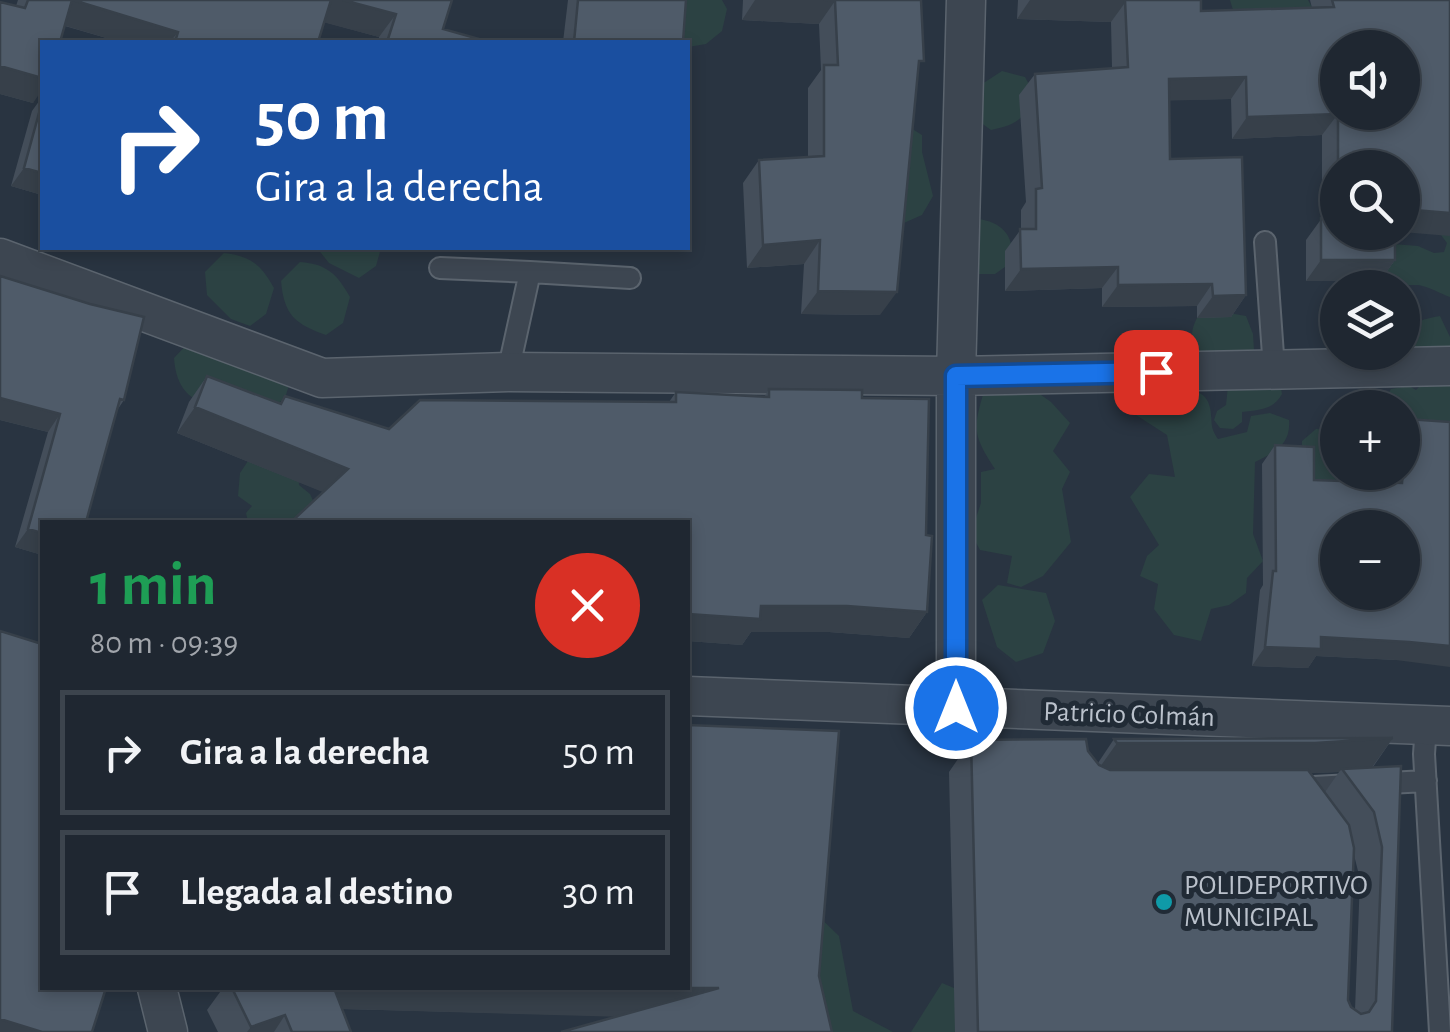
<!DOCTYPE html>
<html lang="es">
<meta charset="utf-8">
<style>
:root{--surface:#1f2731;--page:#272f39;--text:#f1f3f6;--muted:#a1a5ab;--line:#3c444d}
body{margin:0;font-family:"Alegreya Sans",sans-serif;background:var(--page);color:var(--text);height:100vh;display:flex;flex-direction:column;font-size:38px;white-space:nowrap}
*{box-sizing:border-box;margin:0}
p{font-size:32px;color:var(--muted)}
.icon{flex:none;width:55px;height:55px;fill:none;stroke:currentColor;stroke-width:2;stroke-linecap:round;stroke-linejoin:round}
.map{position:relative;flex:1;overflow:hidden}
.drawer{position:absolute;left:40px;top:520px;width:650px;height:470px;display:flex;flex-direction:column;background:var(--surface);border-radius:0px;box-shadow:0 5px 15px #0003,0 0 0 2px var(--line)}
.drawer>*{flex:none}
.banner{position:absolute;left:40px;top:40px;width:650px;height:210px;border-radius:0px;box-shadow:0 5px 15px #0003,0 0 0 2px var(--line);background:#1a4fa0;color:#fff;overflow:hidden}
.fabs{position:absolute;left:1320px;top:30px;display:grid;gap:20px}
.fabs a{display:grid;place-items:center;width:100px;height:100px;border-radius:50%;background:var(--surface);box-shadow:0 5px 15px #0003,0 0 0 2px var(--line);font-size:50px}
.pin{position:absolute;display:grid;place-items:center;width:85px;height:85px;color:#fff;margin:-42px;border-radius:20px;box-shadow:0 5px 15px #0006}
.me{position:absolute;width:110px;margin:-55px;rotate:0deg;stroke-linejoin:round;filter:drop-shadow(0 0 8px #0008)}
.turn{display:flex;align-items:center;gap:35px;height:210px;padding:0 50px;font-size:45px}
.turn .icon{width:130px;height:130px;stroke-width:2.5}
.turn b{display:block;font-size:70px;line-height:85px}
.round{display:grid;place-items:center;flex:none;width:105px;height:105px;border-radius:52px;background:var(--page)}
.summary{display:flex;align-items:center;justify-content:space-between;height:170px;padding:0 50px}
h1{font-size:60px;font-weight:600;line-height:75px;color:#1e9e55}
ul{padding:0;list-style:none}
li{display:flex;align-items:center;gap:30px;height:125px;margin:0 20px 15px;padding:0 30px;border:5px solid var(--line);border-radius:0px}
li div{flex:1}
li b{display:block;font-size:38px}
li em{font-style:normal}
.map>svg:first-child{display:block}
.green{fill:#2c4243}
.lines{fill:none;stroke-linecap:round;stroke-linejoin:round}
.service-casing{stroke:#5b646e;stroke-width:24}
.minor-casing{stroke:#5b646e;stroke-width:41}
.service{stroke:#3d4651;stroke-width:20}
.minor{stroke:#3d4651;stroke-width:38}
.wall{fill:#444e5a;fill-rule:evenodd}
.shaded-wall{fill:#37404a}
.building{fill:#4f5b69;stroke:#37404a;stroke-width:2.5;fill-rule:evenodd}
.route-casing{stroke:#114b97;stroke-width:25}
.route{stroke:#1a73e8;stroke-width:18}
.culture-dot{fill:#0f9aa8;stroke:#212b36;stroke-width:4}
.labels{text-anchor:middle;dominant-baseline:central;stroke-width:10;stroke-linejoin:round;paint-order:stroke}
.street-label{font-size:28px;fill:#bac1cb;stroke:#212b36}
.poi-label{font-size:28px;fill:#bac1cb;stroke:#212b36;text-anchor:start}
</style>
<div class="map">
<svg width="1450" height="1032" viewBox="0 0 1450 1032">
<rect width="100%" height="100%" fill="#293441"/>
<path class="green" d="M679,0H722L727,9L722,31L706,44L688,47V42H678Z
M1230,0H1308L1319,20L1233,10Z
M1002,71L1025,77L1033,92C1027,118 1017,125 991,130L977,120L982,84Z
M906,125L922,135V152L933,196L922,215L897,226Z
M973,218C1000,221 1015,233 1012,262L995,274H975Z
M1450,224V297C1441,294 1428,286 1418,285C1384,284 1387,297 1369,257L1380,243L1418,246L1434,253L1444,252L1447,243L1441,235Z
M317,248H381L376,266L359,278L329,263Z
M224,253C251,256 261,265 274,288L266,314L250,326L231,319L207,295L205,272Z
M300,262C327,264 337,274 350,297L343,323L326,335C295,324 284,315 281,281Z
M1223,312L1246,316L1253,334L1254,350L1236,370C1210,361 1180,350 1197,318Z
M1440,316L1450,337V348L1403,350L1402,333C1414,321 1424,319 1440,316Z
M193,338L293,372L285,398L269,410C224,406 178,415 174,358Z
M1279,377L1282,394C1273,410 1260,410 1242,412V422L1233,429L1220,428L1214,420L1217,411L1226,405L1228,386Z
M1450,377V438L1403,424L1402,408H1380L1391,389L1409,386L1416,390L1428,378Z
M1024,383L1051,402L1070,423L1053,451L1070,472L1062,489L1071,542L1043,576L1021,587L1007,583L1012,556L980,550L971,533L981,503V472L995,469C970,431 974,427 986,384Z
M1145,388C1165,389 1206,381 1210,408C1213,422 1209,426 1218,439L1247,432L1251,416L1270,413L1289,420C1291,445 1275,452 1255,462L1253,534L1263,561L1247,578L1246,593L1229,605L1211,609L1201,641L1174,635L1154,609L1158,584L1140,576L1147,556L1159,545L1130,497L1149,474L1175,477L1167,435L1136,415Z
M1316,429L1337,430L1338,472L1355,473L1329,487L1300,534L1302,441Z
M250,458L298,471L299,485L310,494L316,507L309,522H248L246,513L252,506L238,496L240,473Z
M998,585L1046,593L1055,621L1043,653L1016,662L997,647L982,600Z
M809,907L839,936L853,1011L893,1032H788Z
M942,983L966,993V1032H911Z"/>
<g class="lines">
<defs>
<path id="service" d="M1265,242L1274,369
M440,268L530,272
M508,372L530,272L630,278
M1426,725L1424,754L1440,1032
M1295,788L1426,781"/>
<path id="minor" d="M0,258L322,378L508,372L956,376L1450,366
M688,696L1450,726
M956,708V376L966,0
M157,988L168,1032"/>
</defs>
<use href="#service" class="service-casing"/>
<use href="#minor" class="minor-casing"/>
<use href="#service" class="service"/>
<use href="#minor" class="minor"/>
</g>
<path class="wall" d="M18,0H452L443,29L486,42H378L379,37L324,22L318,42H120L65,26L33,103L0,94V2L16,6Z
M568,0H686L683,42H563Z
M743,0H921L919,68L880,315L801,314L804,264L747,268L743,183L759,160L808,157V88L821,70L819,24L742,20Z
M1018,0H1201V11L1312,8L1310,0H1450L1338,168L1395,260L1380,281H1306V240L1322,218V135L1232,139L1231,99L1169,100L1170,159L1246,295L1231,317L1197,318V306L1102,307V288L1005,291V251L1021,229V210L1026,202L1019,95L1035,74L1112,68L1111,22L1017,19Z
M42,97V195L11,186L32,111Z
M0,276L124,400L42,522V555L15,547L48,432L0,420Z
M207,376L280,403L285,396L389,429L669,402L676,392L764,397L769,389L862,398L926,535L927,612L909,638L829,632H751L742,645L688,641V522L324,492L177,433L189,402Z
M1407,419L1396,660L1316,656L1308,668L1252,666L1260,590L1263,585L1262,464L1275,445L1314,480L1390,482L1391,472H1402V425Z
M1393,738L1373,767L1401,766L1392,1032H955L949,772L971,740L1088,751L1098,763L1114,739ZM1339,772L1325,792L1311,773ZM1354,855L1360,879L1355,1010L1351,1007L1348,1000Z
M819,976L617,1016L342,1009L351,1032H218L207,1010L223,988H688Z"/>
<path class="shaded-wall" d="M72,0L178,32L170,42H120L56,23Z
M329,0H343L396,14L379,37L315,20Z
M755,0H824L835,1L819,24L742,20Z
M1030,0H1127L1111,22L1017,19Z
M0,66L42,78V90L33,103L0,94Z
M1246,77L1231,99L1153,101L1169,79Z
M1338,114L1322,135L1232,139L1247,117Z
M24,168L42,173V195L11,186Z
M1402,209L1450,213V236L1402,232Z
M820,240L804,264L747,268L763,245Z
M1321,260H1395L1380,281H1306Z
M1118,267L1102,288L1005,291L1021,269Z
M1212,284L1197,306L1102,307L1118,285Z
M818,291L897,292L880,315L801,314Z
M1246,295L1231,317L1197,318L1213,296Z
M0,398L60,414L48,432L0,420Z
M195,407L348,469L330,495L177,433Z
M28,529L42,533V555L15,547Z
M761,606H847L927,612L909,638L829,632H751L742,645L688,641V614Z
M1321,637L1409,642L1450,646V667L1396,660L1316,656L1308,668L1252,666L1265,647Z
M1393,738L1370,770L1342,769L1339,772L1293,774H1095L1117,743Z
M324,988H719L698,1019L309,1008Z
M285,1015L274,1032H247L251,1027Z
M0,1019L42,1032H0Z"/>
<path class="building" d="M28,0H72L60,42H42V78L0,66V2L25,8Z
M73,0H331L318,42H175L178,32Z
M343,0H452L443,29L486,41L387,42L396,14Z
M578,0H686L683,42H574Z
M824,0H921L924,61H919L897,292L818,291L820,240L763,245L759,160L824,156V65H838L835,1Z
M1125,0H1201V11L1334,7L1332,0H1450V213L1402,209V168H1338V114L1247,117L1246,77L1169,79L1170,159L1242,157L1246,295L1213,296L1212,284L1118,285V267L1021,269L1020,229H1036V189L1042,188L1035,74L1128,67ZM1338,48H1402V112H1338Z
M42,102V173L24,168Z
M1321,218H1338V232H1395V260H1321Z
M0,276L90,304L144,317L124,400L120,399L86,522H42V533L28,529L60,414L0,398Z
M207,376L281,404L285,396L389,429L420,400L676,402V392L769,397V389L862,390V398L929,399L926,535L932,536L927,612L847,606H761L760,619L688,614V522H291L348,469L195,407Z
M1407,419L1450,422V646L1409,642L1321,637V649L1265,647L1273,571H1276L1275,445L1314,447V480L1402,483ZM1338,528H1402V592H1338Z
M0,631L42,644V988H106L92,1032H42L0,1019Z
M688,725L839,731L819,976L832,1032H561L719,988H686H688Z
M1393,738L1315,743H1117L1114,739Z
M1086,739L1088,751L1099,765L1110,770H1308L1349,825L1354,848L1348,1000L1351,1007L1361,1014L1369,1012L1376,1001L1382,847L1374,812L1342,769L1401,766L1392,1032H978L971,740Z
M232,988H334L351,1032H292L285,1015L251,1027Z"/>
<g class="lines">
<defs>
<path id="route" d="M956,708V376L1156,372"/>
</defs>
<use href="#route" class="route-casing"/>
<use href="#route" class="route"/>
</g>
<circle class="culture-dot" cx="1164" cy="902" r="10"/>
<g class="labels">
<g class="street-label">
<text transform="translate(1129 715) rotate(2)">Patricio Colmán</text>
</g>
<g class="poi-label">
<text x="1184" y="886">POLIDEPORTIVO<tspan x="1184" dy="32">MUNICIPAL</tspan></text>
</g>
</g>
</svg>
<div class="fabs">
<a><svg class="icon" aria-label="sound" viewBox="0 0 24 24"><path d="M4 9h4l5-4v14l-5-4H4zM17 9q2 3 0 6"/></svg></a>
<a><svg class="icon" aria-label="search" viewBox="0 0 24 24"><circle cx="10" cy="10" r="6"/><path d="M15 15l6 6"/></svg></a>
<a><svg class="icon" aria-label="layers" viewBox="0 0 24 24"><path d="M12 4l9 5-9 5-9-5zM3 14l9 5 9-5"/></svg></a>
<a>+</a>
<a>−</a>
</div>
<div class="pin" style="left:1156px;top:372px;background:#d93025"><svg class="icon" aria-label="arrive" viewBox="0 0 24 24"><path d="M6 21V4h12l-3 4 3 4H6"/></svg></div>
<svg class="me" style="left:956px;top:708px" viewBox="-20 -20 40 40"><circle r="17" fill="#1a73e8" stroke="#fff" stroke-width="3"/><path d="M0-11L8 9 0 5-8 9z" fill="#fff"/></svg>
<div class="banner">
<div class="turn"><svg class="icon" aria-label="right" viewBox="0 0 24 24"><path d="M7 20v-9h11M14 6l5 5-5 5"/></svg><div><b>50 m</b>Gira a la derecha</div></div>
</div>
<section class="drawer">
<div class="summary"><div><h1>1 min</h1><p>80 m · 09:39</p></div><a class="round" style="background:#d93025;color:#fff"><svg class="icon" aria-label="close" viewBox="0 0 24 24"><path d="M6 6l12 12M18 6L6 18"/></svg></a></div>
<ul>
<li><svg class="icon" aria-label="right" viewBox="0 0 24 24"><path d="M7 20v-9h11M14 6l5 5-5 5"/></svg><div><b>Gira a la derecha</b></div><em>50 m</em></li>
<li><svg class="icon" aria-label="arrive" viewBox="0 0 24 24"><path d="M6 21V4h12l-3 4 3 4H6"/></svg><div><b>Llegada al destino</b></div><em>30 m</em></li>
</ul>
</section>
</div>
